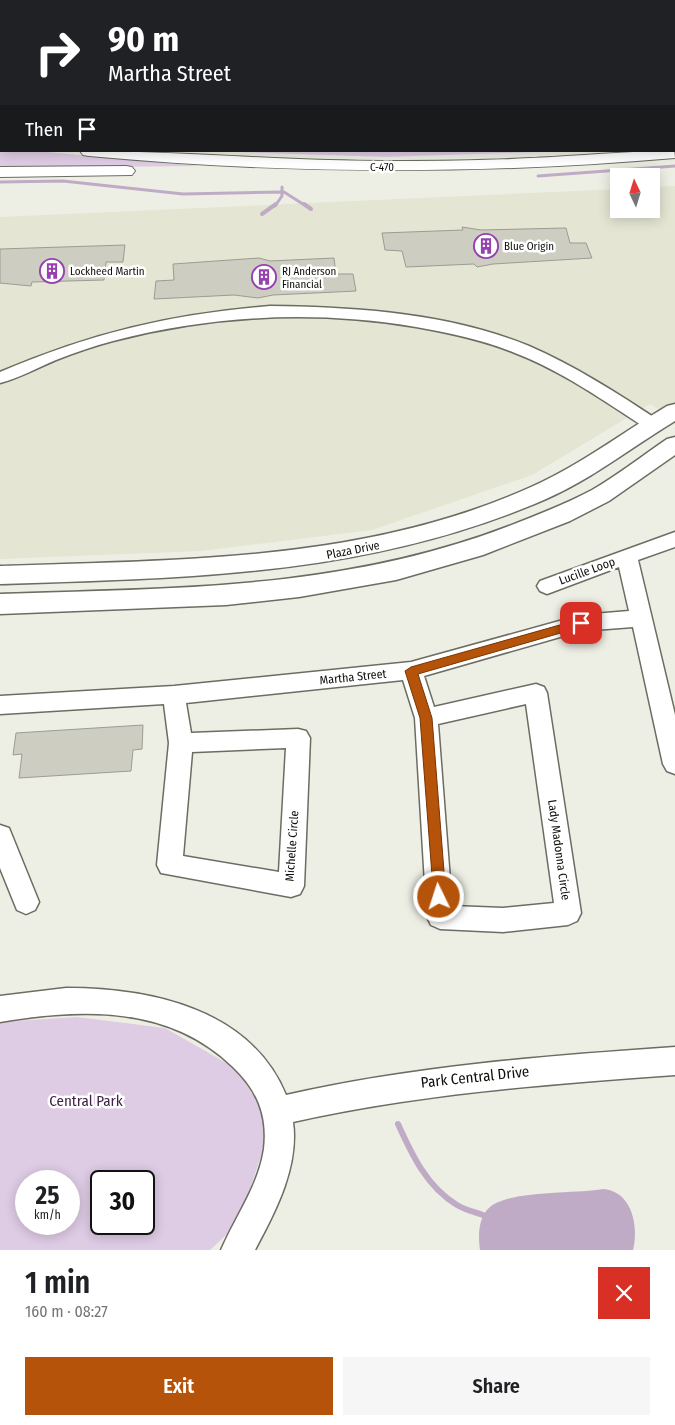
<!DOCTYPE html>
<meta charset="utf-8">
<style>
:root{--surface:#fff;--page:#f6f6f6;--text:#202124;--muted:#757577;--accent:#b45309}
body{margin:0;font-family:"Fira Sans Condensed",sans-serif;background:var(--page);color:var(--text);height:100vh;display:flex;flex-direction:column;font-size:19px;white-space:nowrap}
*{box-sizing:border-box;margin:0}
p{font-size:16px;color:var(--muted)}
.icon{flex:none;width:28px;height:28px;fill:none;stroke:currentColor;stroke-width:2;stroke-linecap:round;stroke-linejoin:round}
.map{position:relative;height:1250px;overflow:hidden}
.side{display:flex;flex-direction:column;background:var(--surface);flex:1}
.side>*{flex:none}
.hud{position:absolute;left:0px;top:0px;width:675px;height:152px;box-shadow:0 2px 12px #0003;background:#202124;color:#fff;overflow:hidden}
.needle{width:32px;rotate:356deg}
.tools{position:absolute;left:610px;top:168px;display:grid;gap:10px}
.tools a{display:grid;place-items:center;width:50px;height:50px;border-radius:0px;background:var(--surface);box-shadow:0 2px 12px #0003;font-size:25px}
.speed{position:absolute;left:15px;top:1170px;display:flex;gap:10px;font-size:25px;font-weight:700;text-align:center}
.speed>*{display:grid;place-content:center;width:65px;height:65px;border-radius:50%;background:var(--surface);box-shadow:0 2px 12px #0003;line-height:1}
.speed small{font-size:12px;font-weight:400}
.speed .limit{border:2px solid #111;border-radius:8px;background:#fff;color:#111}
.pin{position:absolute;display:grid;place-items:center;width:42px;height:42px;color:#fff;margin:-21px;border-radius:10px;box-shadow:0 2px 8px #0006}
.me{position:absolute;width:55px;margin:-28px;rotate:356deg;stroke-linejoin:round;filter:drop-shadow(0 0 4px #0008)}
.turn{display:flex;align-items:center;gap:18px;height:105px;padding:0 25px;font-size:22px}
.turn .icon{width:65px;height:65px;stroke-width:2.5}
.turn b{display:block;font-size:35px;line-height:42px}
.then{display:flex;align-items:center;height:48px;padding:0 25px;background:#0003;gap:10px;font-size:19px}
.round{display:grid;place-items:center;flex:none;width:52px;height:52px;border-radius:0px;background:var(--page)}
.summary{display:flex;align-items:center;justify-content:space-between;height:85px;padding:0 25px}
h1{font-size:30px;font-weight:600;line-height:38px}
.primary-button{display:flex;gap:10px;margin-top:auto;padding:10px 25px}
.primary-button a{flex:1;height:58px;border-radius:0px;background:var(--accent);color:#fff;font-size:20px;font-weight:600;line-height:58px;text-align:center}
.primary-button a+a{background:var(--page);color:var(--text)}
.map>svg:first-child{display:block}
.built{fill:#e4e5d2}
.green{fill:#decbe4;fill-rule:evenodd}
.water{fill:#c0abc6}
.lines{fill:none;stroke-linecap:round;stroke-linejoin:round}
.stream-far2{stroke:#c0abc6;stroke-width:3}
.stream-far1{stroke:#c0abc6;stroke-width:4}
.stream{stroke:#c0abc6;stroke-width:6}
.building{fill:#cdcdc2;stroke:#9b9c92}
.minor-casing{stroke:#6c6c63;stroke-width:3}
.tertiary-casing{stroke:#6c6c63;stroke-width:3}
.motorway-casing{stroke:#6c6c63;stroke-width:2}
.minor{fill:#fff;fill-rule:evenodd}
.tertiary{fill:#fff;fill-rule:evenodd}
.motorway{fill:#fff;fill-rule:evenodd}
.route{fill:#b45309;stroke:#753606}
.labels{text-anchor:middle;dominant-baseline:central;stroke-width:5;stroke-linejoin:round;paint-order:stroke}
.far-street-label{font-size:11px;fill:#0e0e0b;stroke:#fff}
.far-poi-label{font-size:11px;fill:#0e0e0b;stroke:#fff;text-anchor:start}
.street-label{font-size:12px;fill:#0e0e0b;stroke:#fff}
.near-street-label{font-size:15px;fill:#0e0e0b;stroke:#fff}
.near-park-label{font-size:15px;fill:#412349;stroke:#fff}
</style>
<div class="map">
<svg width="675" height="1250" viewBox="0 0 675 1250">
<rect width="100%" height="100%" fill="#eeefe4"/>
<path class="built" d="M0,0H675V87L674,1H1V58Z
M675,186V420L650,404L532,475L372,530L201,551L0,559V217L619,189V209H651V187Z"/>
<path class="green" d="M0,147L1,151H36L199,166L0,168Z
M209,151H566L386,157Z
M77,1017L165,1028L237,1069L271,1125L239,1223L210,1250H0V1022ZM26,1181H69V1224H26ZM101,1181H144V1224H101Z"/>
<path class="water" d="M603,1189C632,1191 639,1226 633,1250H480C478,1236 478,1217 490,1207C510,1190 575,1194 603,1189Z"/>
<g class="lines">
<path class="stream-far2" d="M538,176L675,166
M0,182L63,181L183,194L284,192L306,206
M275,206L282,196V187"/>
<path class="stream-far1" d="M304,204L311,209
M262,214L276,204"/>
<path class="stream" d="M398,1124C412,1155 427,1187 457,1205C465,1210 475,1212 483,1215"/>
</g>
<path class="building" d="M541,0H633L634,1H542Z
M462,227L481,230L566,228L570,243H586L592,258L493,264L477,267L474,264L406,267L402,251L385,250L382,233L463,230Z
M125,245L123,262H106L104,280L32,282L31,286L0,283V249Z
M259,258L270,261L334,258L336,274H353L356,291L273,295L258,298L234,295L154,299L156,281L174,280L173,264Z
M143,725L142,749L133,750L131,771L19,778L22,754L13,755L16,733Z"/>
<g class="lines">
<defs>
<path id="minor" d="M523,0H535L536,1H524Z
M270,306C356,307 449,313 529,346C575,366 617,393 658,420L661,424L658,428H646C604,401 562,371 515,353C483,340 450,333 416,327C314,310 213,315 113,341C94,346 74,353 56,360C37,368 19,378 0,383V372C91,333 171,314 270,306Z
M675,532V547L638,560L675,715V774L667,771L663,764L633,627L581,631L424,676L434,707L536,684L544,687L547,693L581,913L577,921L568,925L503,932L440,929L431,925L427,917L415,718L403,680L186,703L191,733L298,729L306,731L310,738L304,886L300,894L291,897L161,873L157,865L169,743L164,704L0,714V696L174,686L411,662L581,615L629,611L619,567L547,594L540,591L537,586L540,581ZM526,704L554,903L503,908L452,906L438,724ZM286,748L279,872L183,856L192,752Z
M0,825L9,828L39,902L35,910L26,914L17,910L0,868Z
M66,988C149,988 250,1008 286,1095C414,1066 544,1056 675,1047V1075C547,1084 419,1094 293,1122C299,1165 277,1209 257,1246L255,1250H221C236,1215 258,1187 264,1149C268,1115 257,1090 233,1067C169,1005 82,1008 0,1022V996Z"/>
<path id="tertiary" d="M675,404V421C632,447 592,479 546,499C369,576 189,578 0,584V566C178,560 365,562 531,487C579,466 622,433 667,406Z
M675,437V455L609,501L570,521L483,555L396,580L299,597L226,605L0,614V594C176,588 342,590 509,526C537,515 566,504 592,490C618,475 642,456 667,439Z"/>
<path id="motorway" d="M0,67H1V78H0Z
M0,108H1V118H0Z
M674,120H675V130H674Z
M0,136H1V146H0Z
M674,148L675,158C479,175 285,174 89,156L83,155L80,151C181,151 282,161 383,161C432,161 481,161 530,158C578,156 626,151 674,151Z
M126,166L132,167L135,171L132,175L0,177V167Z"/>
</defs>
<use href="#minor" class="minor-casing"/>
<use href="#tertiary" class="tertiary-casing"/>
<use href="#motorway" class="motorway-casing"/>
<use href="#minor" class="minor"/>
<use href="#tertiary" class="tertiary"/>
<use href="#motorway" class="motorway"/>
</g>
<path class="route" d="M581,619L587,623L585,626L418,674L432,718L446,897L444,902L439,903L434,902L420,718L405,671L411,667Z"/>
<defs>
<symbol id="building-ring" viewBox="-11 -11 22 22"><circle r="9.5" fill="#fff" stroke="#9641ae" stroke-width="1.5"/><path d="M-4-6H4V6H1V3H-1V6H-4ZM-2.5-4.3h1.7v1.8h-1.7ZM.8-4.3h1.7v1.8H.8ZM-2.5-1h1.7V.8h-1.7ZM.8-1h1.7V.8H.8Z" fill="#9641ae"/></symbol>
</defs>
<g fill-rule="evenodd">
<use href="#building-ring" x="472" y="232" width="28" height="28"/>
<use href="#building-ring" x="38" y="257" width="28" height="28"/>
<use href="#building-ring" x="250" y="263" width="28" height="28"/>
</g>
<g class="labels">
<g class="far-street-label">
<text x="382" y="167">C-470</text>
</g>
<g class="far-poi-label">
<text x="504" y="246">Blue Origin</text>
<text x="70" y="271">Lockheed Martin</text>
<text x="282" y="271">RJ Anderson<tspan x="282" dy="13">Financial</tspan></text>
</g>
<g class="street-label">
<text transform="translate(353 550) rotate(-11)">Plaza Drive</text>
<text transform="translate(587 571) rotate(-20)">Lucille Loop</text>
<text transform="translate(353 677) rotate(-6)">Martha Street</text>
<text transform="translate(292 846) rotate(-86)">Michelle Circle</text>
<text transform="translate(559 850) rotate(82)">Lady Madonna Circle</text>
</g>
<g class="near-street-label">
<text transform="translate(475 1077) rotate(-6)">Park Central Drive</text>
</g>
<g class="near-park-label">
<text x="86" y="1101">Central Park</text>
</g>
</g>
</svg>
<div class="tools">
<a><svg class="needle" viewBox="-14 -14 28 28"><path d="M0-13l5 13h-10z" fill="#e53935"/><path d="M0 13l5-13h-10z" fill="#757577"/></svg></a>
</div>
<div class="speed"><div>25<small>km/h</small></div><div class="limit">30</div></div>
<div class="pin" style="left:581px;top:623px;background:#d93025"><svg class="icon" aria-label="arrive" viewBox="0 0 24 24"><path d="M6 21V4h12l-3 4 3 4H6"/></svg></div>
<svg class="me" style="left:439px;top:897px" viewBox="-20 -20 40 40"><circle r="17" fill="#b45309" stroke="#fff" stroke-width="3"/><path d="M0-11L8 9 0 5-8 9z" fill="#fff"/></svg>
<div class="hud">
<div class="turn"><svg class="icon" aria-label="right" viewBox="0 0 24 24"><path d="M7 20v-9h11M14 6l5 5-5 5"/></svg><div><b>90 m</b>Martha Street</div></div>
<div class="then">Then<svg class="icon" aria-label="arrive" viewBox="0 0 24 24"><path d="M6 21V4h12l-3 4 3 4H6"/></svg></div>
</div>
</div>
<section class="side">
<div class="summary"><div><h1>1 min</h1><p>160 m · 08:27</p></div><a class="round" style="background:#d93025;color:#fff"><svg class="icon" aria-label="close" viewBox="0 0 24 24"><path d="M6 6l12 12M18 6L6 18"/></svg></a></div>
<div class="primary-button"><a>Exit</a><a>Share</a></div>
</section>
